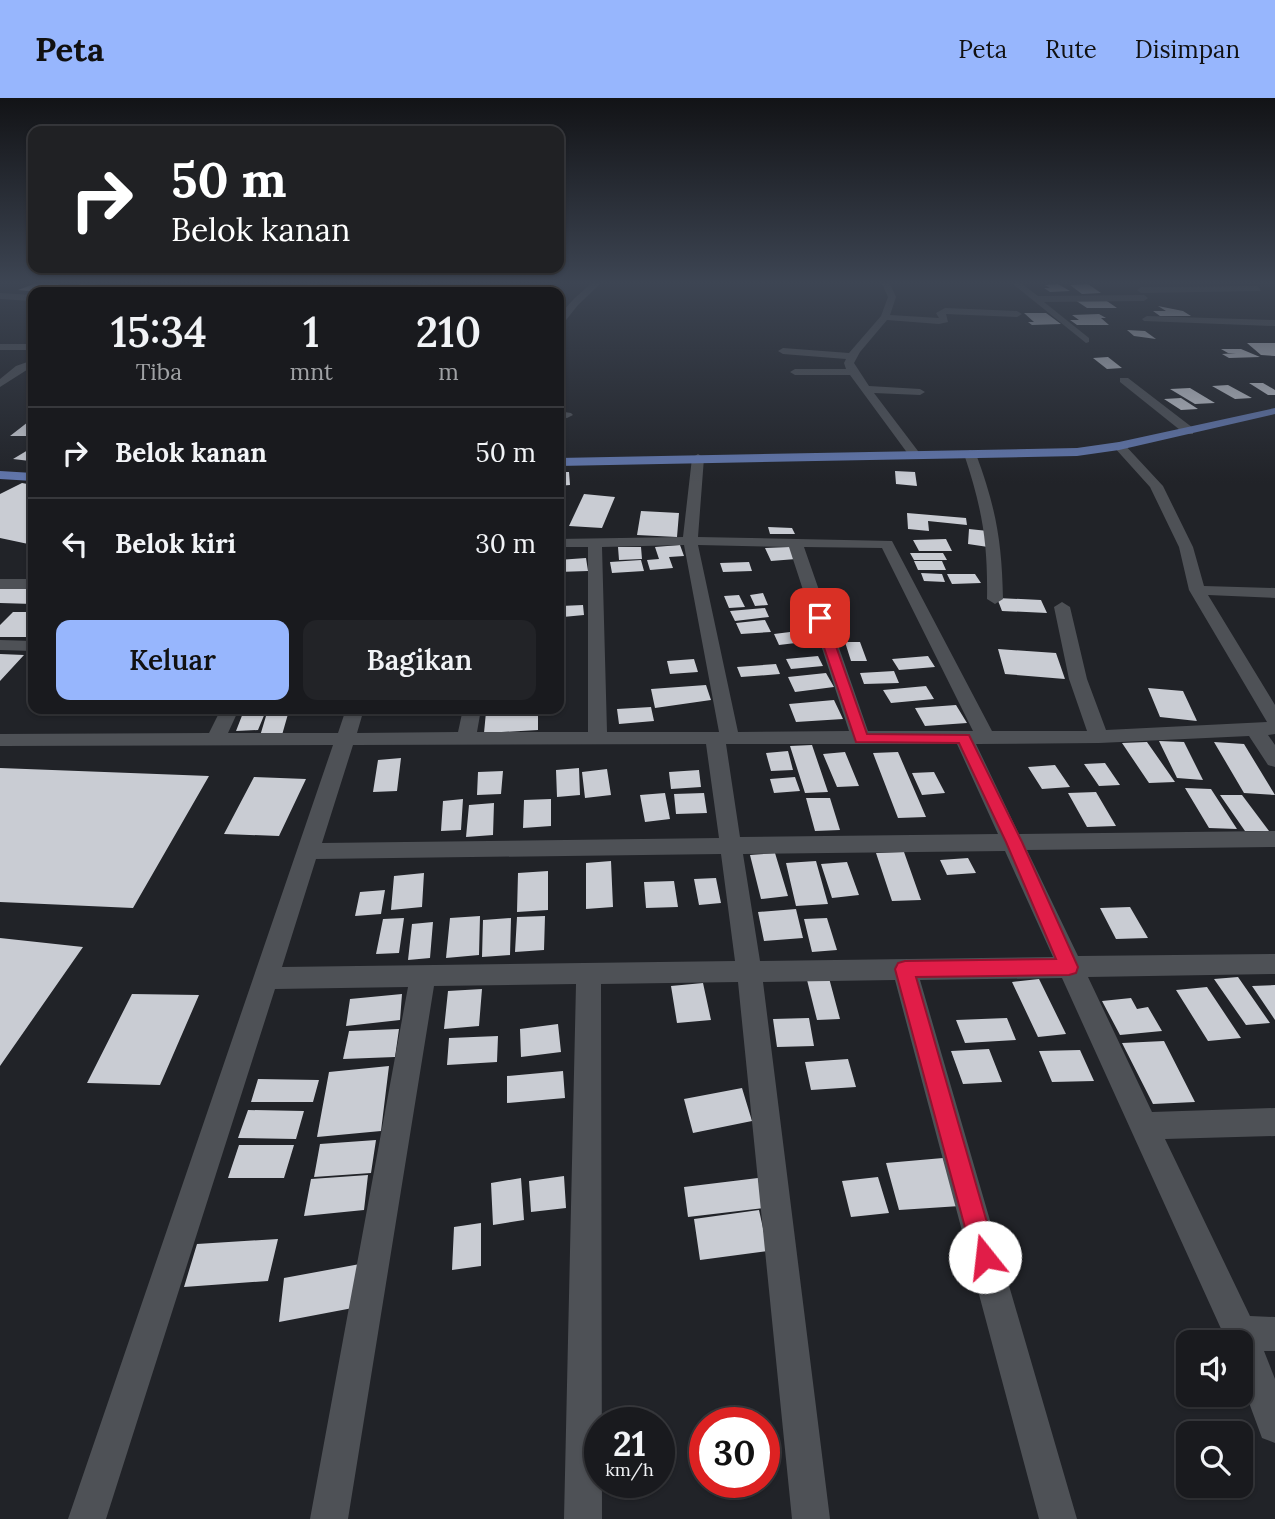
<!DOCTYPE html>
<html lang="id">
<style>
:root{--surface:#191a1e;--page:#222327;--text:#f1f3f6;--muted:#9fa1a4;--line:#37383c;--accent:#97b6fd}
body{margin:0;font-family:Lora,serif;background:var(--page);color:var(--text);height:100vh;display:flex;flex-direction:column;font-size:26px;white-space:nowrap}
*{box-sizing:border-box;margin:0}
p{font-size:23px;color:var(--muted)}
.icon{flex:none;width:38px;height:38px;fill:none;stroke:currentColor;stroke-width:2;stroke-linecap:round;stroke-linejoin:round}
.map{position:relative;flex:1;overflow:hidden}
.side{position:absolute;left:28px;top:189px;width:536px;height:427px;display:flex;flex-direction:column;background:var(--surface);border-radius:14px;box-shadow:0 2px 5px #0004,0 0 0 2px var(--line)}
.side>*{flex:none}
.hud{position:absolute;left:28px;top:28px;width:536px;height:147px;border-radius:14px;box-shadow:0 2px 5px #0004,0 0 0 2px var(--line);background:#202124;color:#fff;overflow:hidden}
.controls{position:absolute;left:1176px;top:1232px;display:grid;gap:14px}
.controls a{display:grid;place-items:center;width:77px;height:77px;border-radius:14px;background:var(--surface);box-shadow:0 2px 5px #0004,0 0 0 2px var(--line);font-size:35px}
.speed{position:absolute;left:584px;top:1309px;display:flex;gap:14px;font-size:35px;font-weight:700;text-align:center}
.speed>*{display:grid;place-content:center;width:91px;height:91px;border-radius:50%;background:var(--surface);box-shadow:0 2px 5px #0004,0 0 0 2px var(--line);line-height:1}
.speed small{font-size:18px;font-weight:400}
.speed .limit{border:10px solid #d22;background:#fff;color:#111}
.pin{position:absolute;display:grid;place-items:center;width:60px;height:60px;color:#fff;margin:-30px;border-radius:14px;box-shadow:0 4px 10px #0006}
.me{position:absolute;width:77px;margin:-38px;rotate:344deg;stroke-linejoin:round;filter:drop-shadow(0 0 5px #0008)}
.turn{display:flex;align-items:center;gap:24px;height:147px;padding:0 28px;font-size:32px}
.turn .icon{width:91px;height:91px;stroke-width:2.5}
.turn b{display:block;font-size:49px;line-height:60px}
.eta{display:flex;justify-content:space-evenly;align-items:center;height:119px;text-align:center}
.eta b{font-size:42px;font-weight:600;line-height:49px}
.action{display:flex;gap:14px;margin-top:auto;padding:14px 28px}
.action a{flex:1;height:80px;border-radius:14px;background:var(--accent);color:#111;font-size:28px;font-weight:600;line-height:80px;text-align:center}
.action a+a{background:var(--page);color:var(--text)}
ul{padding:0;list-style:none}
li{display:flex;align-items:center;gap:21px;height:91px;padding:0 28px;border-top:2px solid var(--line)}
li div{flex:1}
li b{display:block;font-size:26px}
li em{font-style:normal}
header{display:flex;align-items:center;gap:42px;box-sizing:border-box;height:98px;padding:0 35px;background:var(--accent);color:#111}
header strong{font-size:33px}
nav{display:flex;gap:38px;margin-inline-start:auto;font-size:24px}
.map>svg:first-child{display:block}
.building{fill:#c9ccd3}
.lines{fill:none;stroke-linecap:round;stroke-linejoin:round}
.minor{fill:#4e5156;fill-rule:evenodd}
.major{fill:#6176ab;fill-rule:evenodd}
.route{fill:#e11d48;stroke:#92132f;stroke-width:2}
</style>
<header>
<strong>Peta</strong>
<nav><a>Peta</a><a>Rute</a><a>Disimpan</a></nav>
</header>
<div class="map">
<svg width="1275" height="1421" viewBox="0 0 1275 1421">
<rect width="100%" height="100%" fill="#212328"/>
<path class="building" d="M34,186H60L52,190H41L47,186L30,193L18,192Z
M81,186L99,187L84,194H63Z
M1058,186L1070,193L1050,194L1044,190H1050L1045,187Z
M1088,186L1101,195L1082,196L1070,187Z
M1104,201L1117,210H1087L1075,202Z
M1158,208L1183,213L1191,218H1160L1153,213H1166Z
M1024,215H1046L1061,226L1032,227L1028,224H1034Z
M1099,216L1106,220H1101L1109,227H1077L1070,222H1079L1072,217Z
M1127,232L1145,233L1156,241L1134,238Z
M1247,245H1275V258L1261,257Z
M1221,251H1241L1260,259L1229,260L1222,256L1236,255H1228Z
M1108,259L1122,270L1107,271L1093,260Z
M1249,285H1263L1275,292V297H1268Z
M1228,287L1252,300L1235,301L1212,288Z
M1190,290L1215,305L1195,306L1170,291Z
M1181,300L1198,311L1181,312L1164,301Z
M28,324H33V334L27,338H10Z
M33,349V361L30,363L13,361Z
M895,373L915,374L917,388L896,386Z
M558,374H569L570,387L558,388Z
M22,385L33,387V447L0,440V396Z
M584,396L615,399L602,430L569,428Z
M641,413L679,415L677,439L637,437Z
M907,415L966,420L967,427L928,423L929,433L908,431Z
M768,429L792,430L795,436H770Z
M969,431L988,433V449L968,446Z
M946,441L952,453H919L913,442Z
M680,447L684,458L669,459L673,470L650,472L647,462L659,461L655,449Z
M618,449H641L642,461L619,462Z
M790,449L796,461L771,463L765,450Z
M910,455H943L947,462H914Z
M586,460L588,473L558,474V462Z
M641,462L644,473L612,475L610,464Z
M914,463H942L946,472H918Z
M749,464L752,473L723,474L720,465Z
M921,475L942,476L945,484L924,483Z
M947,476H975L981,485L952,486Z
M0,490H33V506L0,505Z
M763,495L768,507L755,508L750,497Z
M739,497L745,509L729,510L724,498Z
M997,500L1041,502L1047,515L1002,513Z
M583,507L584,517L563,519L561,508Z
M765,510L769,519L735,523L730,513Z
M13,514H33V539H0V527Z
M765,522L771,534L741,536L736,525Z
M798,533L804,544L779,547L774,536Z
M845,544H860L867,563H851Z
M998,551L1056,555L1065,581L1005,576Z
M0,556L24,557L0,583Z
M818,558L823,568L791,571L786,561Z
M928,558L935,569L899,572L892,561Z
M694,561L698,574L670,576L667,563Z
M776,566L780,576L741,579L737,569Z
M894,573L899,585L864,586L860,575Z
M826,575L834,589L795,594L788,579Z
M706,587L711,602L655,610L651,591Z
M926,588L934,601L891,605L883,592Z
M1148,590L1183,593L1197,623L1160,619Z
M834,602L843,621L796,624L789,606Z
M956,607L967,625L925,628L915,610Z
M651,609L654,623L619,626L617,611Z
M538,611V632L484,635L486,614Z
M243,615H265L258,632L236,633Z
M288,616L282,637L260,638L266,618Z
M1159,643L1184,644L1203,682L1177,680Z
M1147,644L1175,684L1149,685L1122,645Z
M1214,644L1244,646L1275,697L1244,695Z
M812,647L828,694L805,695L790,648Z
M788,653L793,672L771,673L766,655Z
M845,654L859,688L837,689L823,656Z
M898,654L926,719L898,720L873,655Z
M401,660L397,693L373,694L378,662Z
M1105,665L1120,687L1099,688L1084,666Z
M1055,667L1070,689L1042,691L1028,669Z
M0,670L209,678L133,810L0,804Z
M579,670L580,697L557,699L556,672Z
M607,671L611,697L585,700L582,674Z
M699,672L701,689L671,691L669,674Z
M503,673L501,696L477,697L478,674Z
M934,674L945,695L922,697L912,675Z
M254,679L306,681L279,738L224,736Z
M795,679L800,693L774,695L770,681Z
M1185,690L1211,691L1237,731L1209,730Z
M1096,694L1116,728L1087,729L1068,695Z
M665,695L670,721L645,724L640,697Z
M704,695L707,715L676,716L674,696Z
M1220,697H1242L1269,733H1245Z
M806,700H830L840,732L815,733Z
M463,701L461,732L441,733L443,703Z
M551,701V728L523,730L524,702Z
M494,705L493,737L466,739L469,707Z
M904,754L921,802L892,803L876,755Z
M775,755L788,798L761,801L750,757Z
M968,760L976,775L947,777L940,762Z
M611,763L613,809L586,811V765Z
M816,763L828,806L796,808L786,765Z
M847,764L859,797L832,800L821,766Z
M548,773V812L517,814L518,775Z
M424,775L422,809L391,812L394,778Z
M716,780L721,805L699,807L694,781Z
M674,783L678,809L646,810L644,784Z
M385,792L381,816L355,818L360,794Z
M1130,809L1148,840L1116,841L1100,810Z
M796,811L803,840L764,843L758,814Z
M480,818L479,857L446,860L450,820Z
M545,818L544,852L515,854L517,819Z
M404,820L399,855L376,856L383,821Z
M511,820L510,857L482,859L483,822Z
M827,820L837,852L812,854L804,821Z
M433,824L430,860L408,862L412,826Z
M0,840L83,849L0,968Z
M1238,879L1270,925L1246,927L1214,881Z
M829,880L840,921L817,922L807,882Z
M1039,881L1066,936L1038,939L1012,884Z
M703,885L711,922L677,925L671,888Z
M1275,887V922L1252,888Z
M1207,889L1241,940L1208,943L1176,892Z
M482,891L479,928L444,931L448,893Z
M132,896L199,897L160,987L87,985Z
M402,896L400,922L346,928L350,901Z
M1131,900L1137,911L1148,909L1162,933L1120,937L1102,903Z
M809,920L814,948L777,949L773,921Z
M1007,920L1016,942L965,945L956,922Z
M558,926L561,954L521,959L520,931Z
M399,931L395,959L343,961L349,933Z
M498,938L497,964L447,967L449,940Z
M1164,943L1195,1004L1153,1006L1122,945Z
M989,951L1002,984L963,986L951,953Z
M1080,952L1094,983L1052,984L1039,953Z
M848,961L856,989L811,992L805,964Z
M389,968L381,1033L317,1039L329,974Z
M563,973L565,1000L507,1005V978Z
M258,981L319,982L313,1004H251Z
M742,990L752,1023L693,1035L684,1001Z
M248,1012L304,1013L296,1041L238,1040Z
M376,1042L371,1075L314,1079L320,1046Z
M239,1047H294L284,1080H228Z
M943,1060L960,1108L899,1112L886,1065Z
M368,1077L364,1112L304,1118L311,1081Z
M564,1078L566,1110L531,1114L529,1083Z
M878,1079L889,1115L851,1119L842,1083Z
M521,1080L524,1122L493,1127L491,1085Z
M758,1080L764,1110L688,1119L684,1089Z
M759,1112L768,1153L700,1162L694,1121Z
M481,1125V1168L452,1172L454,1129Z
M278,1141L268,1183L184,1189L197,1146Z
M360,1166L358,1209L279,1224L284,1180Z"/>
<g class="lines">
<path class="minor" d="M309,186H319L308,194H299Z
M418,186H429L414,194H404Z
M591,186H600L578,207L558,232C558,212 577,198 591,186Z
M882,186H890L896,199L890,217L939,220L936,215L945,210L1017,213L1022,216L1017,219L946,216L948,224L939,226L887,222L860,254L854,265L869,288L920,291L925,294L920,297L874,295L921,357L915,361L911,360L850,277H795L790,274L795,271H846L844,265L846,261L783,256L778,253L783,250L849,255L881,218L888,199Z
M1013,186H1022L1038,198L1144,197L1148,200L1144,203L1044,204L1089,240V244L1086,245Z
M1258,188L1261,193L1141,195L1137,192L1141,189Z
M0,195L33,197V203L0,201Z
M1147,218L1275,222V228L1144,223L1142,221Z
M0,246H33V252H0Z
M33,262V268L0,289V281L16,268Z
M1120,280H1128L1193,330V336H1185L1120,284Z
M558,313L571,315L573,317L567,320L558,319Z
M1119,344L1123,345L1163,388L1193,449L1204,488L1275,490V500L1208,497L1275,607V636L1268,637L1275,647V669L1268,667L1249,638L1099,645L976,646L1019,736L1275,733V749L1027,752L1078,858L1275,856V876L1088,879L1152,1014L1275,1010V1038L1165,1041L1250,1218L1275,1219V1253H1264L1275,1281V1345L1262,1340L1241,1283V1244H1227L1062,880L920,882L1077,1421H1039L895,882L763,884L830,1421H792L738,884L601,886L602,1421H564L576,886L434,888L348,1421H310L408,889L275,891L106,1421H68L333,647L0,648V636L209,635L221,611H239L228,635H338L346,611H364L357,635L458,634L463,611H481L477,634H588V449H558V441L683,439L692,360L698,356L704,360L698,439L892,443L992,633H1087L1069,581L1054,509L1062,504L1070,509L1087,581L1106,632L1267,624L1189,492L1179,449L1150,389L1113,348ZM684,447L719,634H607L602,449ZM698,447L789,449L849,633L738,634ZM804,449L882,450L973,633H868ZM706,646L719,740L322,745L353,647ZM726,646H957L998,736L740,739ZM1005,753L1053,859L760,863L743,756ZM721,756L735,863L282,869L316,761Z
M970,352L976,356C996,410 1002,444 1003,501L995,506L987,501C988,444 982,410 964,356Z
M0,481H33V491H0Z
M0,542L33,543V553L0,552Z"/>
<path class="major" d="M1275,310V316L1119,352L1077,358L558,368V360L1077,350L1119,344Z
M0,373L33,375V383L0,381Z"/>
</g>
<linearGradient id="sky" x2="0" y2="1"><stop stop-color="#121316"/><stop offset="0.48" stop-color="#3d4553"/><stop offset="1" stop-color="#3d4553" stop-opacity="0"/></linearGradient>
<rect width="1275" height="385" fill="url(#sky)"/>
<path class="route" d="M820,516L826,520L867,636L969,637L1022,744L1078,869L1076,875L1069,877L916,879L997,1159L994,1168L985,1171L977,1168L973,1159L895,871L898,865L905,863L1056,861L1006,744L959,645L856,644L814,520Z"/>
</svg>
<div class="controls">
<a><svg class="icon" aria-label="sound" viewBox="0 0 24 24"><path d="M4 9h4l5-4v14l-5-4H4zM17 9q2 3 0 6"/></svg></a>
<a><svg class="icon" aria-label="search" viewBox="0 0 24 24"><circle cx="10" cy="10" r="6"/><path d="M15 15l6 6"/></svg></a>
</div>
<div class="speed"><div>21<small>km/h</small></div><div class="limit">30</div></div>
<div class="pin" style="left:820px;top:520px;background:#d93025"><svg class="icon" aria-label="arrive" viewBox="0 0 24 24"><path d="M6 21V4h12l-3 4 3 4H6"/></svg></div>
<svg class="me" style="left:985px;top:1159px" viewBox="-20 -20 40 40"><circle r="19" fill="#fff"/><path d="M0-13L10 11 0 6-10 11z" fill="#e11d48"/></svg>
<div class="hud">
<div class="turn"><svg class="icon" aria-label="right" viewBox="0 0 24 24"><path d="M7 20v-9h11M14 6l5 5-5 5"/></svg><div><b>50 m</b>Belok kanan</div></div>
</div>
<section class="side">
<div class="eta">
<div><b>15:34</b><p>Tiba</p></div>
<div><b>1</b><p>mnt</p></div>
<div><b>210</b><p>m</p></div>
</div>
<ul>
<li><svg class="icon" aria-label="right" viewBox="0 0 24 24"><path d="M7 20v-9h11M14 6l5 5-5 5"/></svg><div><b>Belok kanan</b></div><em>50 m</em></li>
<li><svg class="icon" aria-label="left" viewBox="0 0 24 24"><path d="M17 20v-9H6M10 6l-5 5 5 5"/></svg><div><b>Belok kiri</b></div><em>30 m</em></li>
</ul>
<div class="action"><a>Keluar</a><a>Bagikan</a></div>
</section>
</div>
